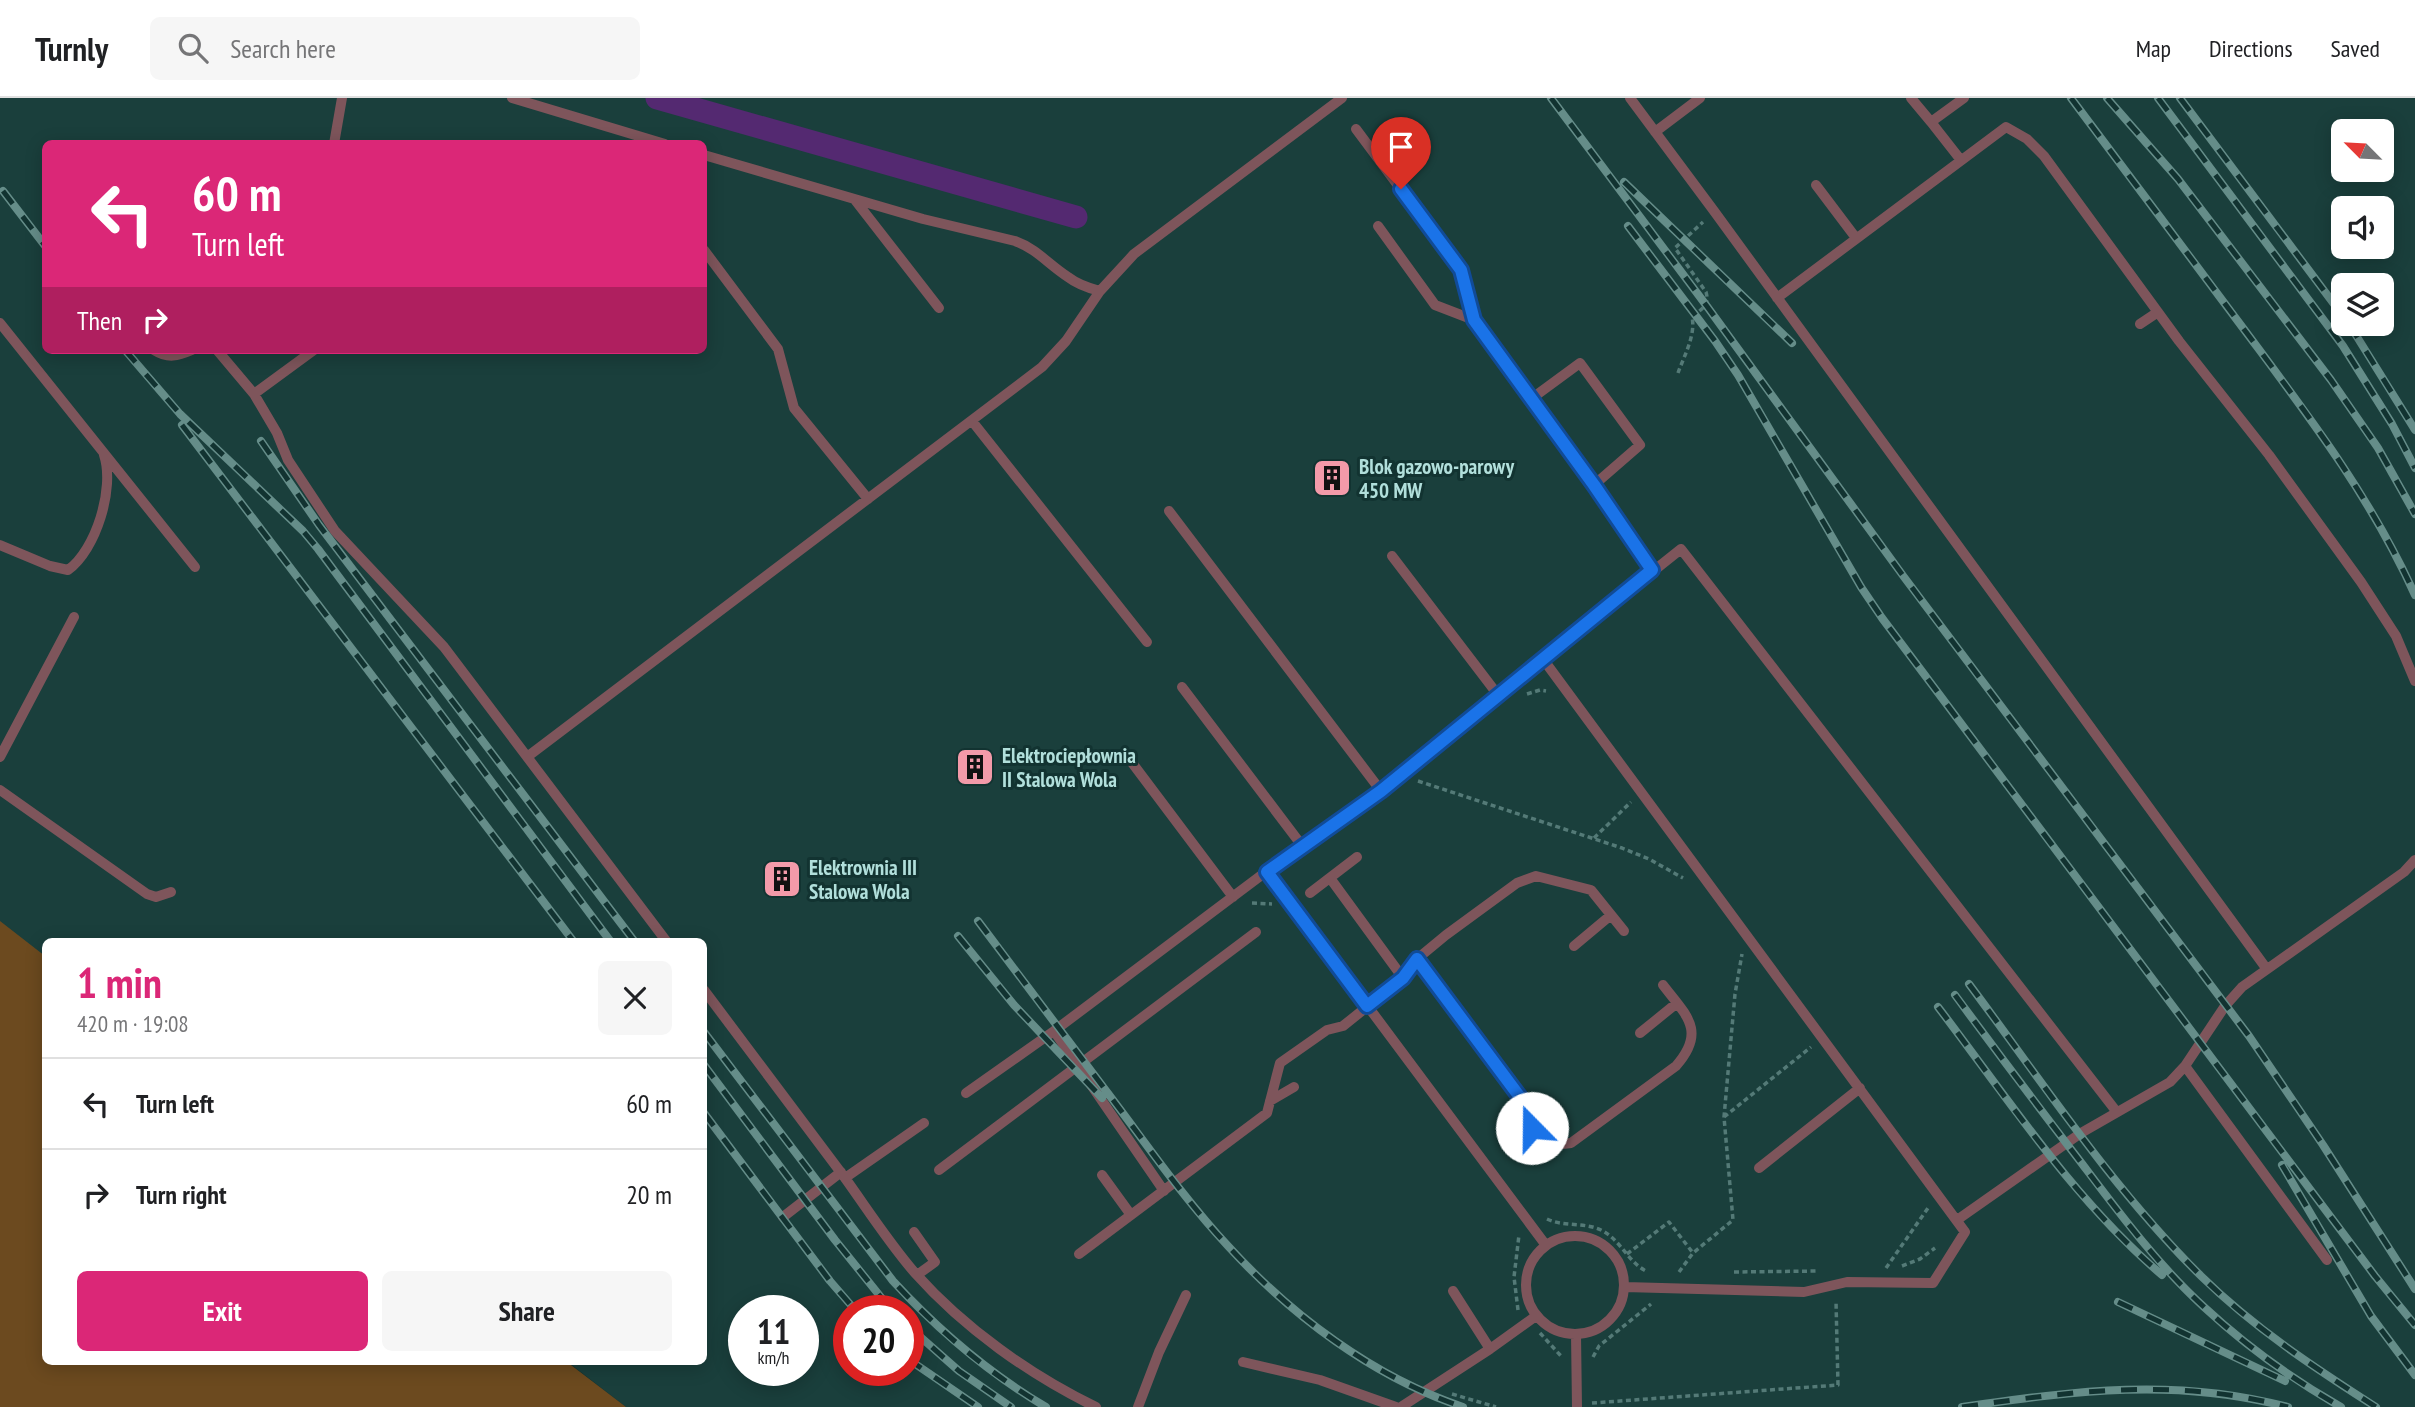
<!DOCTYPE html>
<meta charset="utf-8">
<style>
:root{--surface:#fff;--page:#f6f6f6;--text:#202124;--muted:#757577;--line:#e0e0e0;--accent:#db2777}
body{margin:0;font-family:"PT Sans Narrow",sans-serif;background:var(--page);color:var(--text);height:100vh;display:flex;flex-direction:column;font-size:26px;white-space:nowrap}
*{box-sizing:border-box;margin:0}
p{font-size:23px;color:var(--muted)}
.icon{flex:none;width:38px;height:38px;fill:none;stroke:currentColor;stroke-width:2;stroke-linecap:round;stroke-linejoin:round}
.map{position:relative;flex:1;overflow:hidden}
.side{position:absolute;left:42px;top:840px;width:665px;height:427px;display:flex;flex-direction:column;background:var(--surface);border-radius:10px;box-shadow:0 4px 18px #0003}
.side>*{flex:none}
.top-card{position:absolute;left:42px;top:42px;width:665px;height:214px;border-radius:10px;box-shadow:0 4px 18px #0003;background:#db2777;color:#fff;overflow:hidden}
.needle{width:46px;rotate:294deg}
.fabs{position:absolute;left:2331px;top:21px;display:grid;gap:14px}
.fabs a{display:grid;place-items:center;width:63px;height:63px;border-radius:10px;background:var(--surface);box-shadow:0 4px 18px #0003;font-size:35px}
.speed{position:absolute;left:728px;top:1197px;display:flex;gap:14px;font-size:35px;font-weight:700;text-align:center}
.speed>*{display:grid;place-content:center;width:91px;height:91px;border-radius:50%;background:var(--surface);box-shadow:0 4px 18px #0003;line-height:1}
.speed small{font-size:18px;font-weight:400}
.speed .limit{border:10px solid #d22;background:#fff;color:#111}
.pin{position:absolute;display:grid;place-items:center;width:60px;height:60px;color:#fff;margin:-72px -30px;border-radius:50% 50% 50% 0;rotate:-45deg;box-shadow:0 0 7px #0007}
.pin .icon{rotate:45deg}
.me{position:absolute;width:77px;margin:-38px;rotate:338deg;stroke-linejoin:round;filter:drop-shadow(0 0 5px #0008)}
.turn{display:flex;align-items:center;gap:24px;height:147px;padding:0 35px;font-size:32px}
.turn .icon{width:91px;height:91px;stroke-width:2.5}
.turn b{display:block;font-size:49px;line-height:60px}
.then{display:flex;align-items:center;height:66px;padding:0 35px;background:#0003;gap:14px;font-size:26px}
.round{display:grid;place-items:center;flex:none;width:74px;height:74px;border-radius:10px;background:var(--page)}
.headline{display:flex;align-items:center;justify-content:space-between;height:119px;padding:0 35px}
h1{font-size:42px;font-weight:800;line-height:52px;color:var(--accent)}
.primary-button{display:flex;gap:14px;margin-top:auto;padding:14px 35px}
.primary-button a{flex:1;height:80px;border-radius:10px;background:var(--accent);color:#fff;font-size:28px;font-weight:800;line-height:80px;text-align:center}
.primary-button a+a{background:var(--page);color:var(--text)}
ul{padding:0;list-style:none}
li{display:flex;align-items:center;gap:21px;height:91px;padding:0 35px;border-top:2px solid var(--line)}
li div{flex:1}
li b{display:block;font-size:26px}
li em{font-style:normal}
header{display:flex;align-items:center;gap:42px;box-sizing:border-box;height:98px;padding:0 35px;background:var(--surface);border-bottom:2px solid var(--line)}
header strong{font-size:33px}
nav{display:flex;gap:38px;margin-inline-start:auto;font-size:24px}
.search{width:490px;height:63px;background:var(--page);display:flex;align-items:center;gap:18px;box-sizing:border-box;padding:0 24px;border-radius:10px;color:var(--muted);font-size:26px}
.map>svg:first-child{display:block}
.built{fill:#1a3f3c;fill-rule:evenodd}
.forest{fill:#6c4a1f}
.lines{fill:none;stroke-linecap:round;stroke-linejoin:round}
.canal{stroke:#542971;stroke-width:23}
.path{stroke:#547a77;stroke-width:3.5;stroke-dasharray:5 3.5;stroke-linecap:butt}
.service{stroke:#7e555b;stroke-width:10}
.rail-casing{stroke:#658d89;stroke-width:8}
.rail{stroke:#123331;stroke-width:5;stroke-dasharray:16;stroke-linecap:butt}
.route-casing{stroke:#114b97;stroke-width:18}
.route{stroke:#1a73e8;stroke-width:12}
.labels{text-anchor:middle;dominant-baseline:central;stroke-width:6;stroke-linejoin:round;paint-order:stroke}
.poi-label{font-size:21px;font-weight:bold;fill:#b1dfdb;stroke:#123331;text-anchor:start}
</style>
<header>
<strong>Turnly</strong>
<div class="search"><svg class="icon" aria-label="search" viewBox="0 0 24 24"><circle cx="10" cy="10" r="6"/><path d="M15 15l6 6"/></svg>Search here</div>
<nav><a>Map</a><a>Directions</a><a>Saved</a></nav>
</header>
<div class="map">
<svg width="2415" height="1309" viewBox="0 0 2415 1309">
<rect width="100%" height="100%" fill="#123331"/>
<path class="built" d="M0,0H2415V1309H626L568,1264H704V844H46L45,860L0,824ZM2343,33H2382V72H2343ZM46,46H704V252H46ZM2343,110H2382V149H2343ZM2343,187H2382V226H2343ZM744,1213H803V1272H744ZM849,1213H908V1272H849Z"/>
<path class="forest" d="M0,823L45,858L46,1264H567L626,1309H0Z"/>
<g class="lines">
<path class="canal" d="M657,0L1076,119"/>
<path class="path" d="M1678,275C1684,258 1696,237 1692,219C1701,211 1710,208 1706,194L1675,150L1703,124
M1527,596L1540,592L1546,593
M1418,683L1622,750L1649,761L1683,780
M1594,740L1631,704
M1252,805L1272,806
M1724,1019L1811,949
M1547,1121C1564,1129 1584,1124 1601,1132C1620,1141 1628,1164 1646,1173
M1627,1156L1669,1124L1693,1155
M1902,1168L1920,1161L1935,1150
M1886,1170L1928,1110
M1679,1174L1693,1155L1733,1122L1724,1019L1735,896L1742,856
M1734,1174L1818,1173
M1518,1212L1514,1179L1519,1137
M1540,1235L1561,1258
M1593,1259L1599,1248L1651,1206
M1452,1296L1496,1309
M1592,1305L1838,1287L1836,1203"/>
<path class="service" d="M512,0L665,46
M1630,0L1714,113L2266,870
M1911,0L1931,24
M1356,31L1461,172L1474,222
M1655,34L1700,0
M334,46L342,0
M704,57L923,121L1015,143C1037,151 1049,167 1068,179C1077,186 1088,190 1100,193
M1960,61L1931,24L1964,0
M1816,87L1856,140
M855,102L939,210
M1378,128L1435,207L1474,222L1594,387L1652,472
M704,152L778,251L794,310L868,401
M1777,200L2006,29L2027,41L2044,58L2179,243L2269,357L2361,484L2396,538L2415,583
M0,225L195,469
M2140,226L2158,214
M154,252C168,261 178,258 192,252
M217,252L254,296L277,335L288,362L335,433L444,549L667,844
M254,296L314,252
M1531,301L1580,265L1640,347L1594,387
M972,323L1147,544
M1169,413L1381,693
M0,447L50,468L68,472C96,452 115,390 104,357
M1392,458L1498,597
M1543,561L1681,451L2116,1013
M1182,589L1303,749
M0,659L74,519
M527,659L1042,269L1066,243L1100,193L1134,156L1342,0
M1130,662L1233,799
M0,692L147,796L156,799L171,794
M1330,780L1403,880
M1310,795L1357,759
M1574,848L1611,817
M1417,861L1531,1014C1533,1041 1544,1049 1571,1045L1676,968C1707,933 1686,917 1663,887
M704,892L845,1080L924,1025
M1054,933L1164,1093
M1640,935L1677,905
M2185,968L2327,1162
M966,995L1054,933L1267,773
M1270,1003L1294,989
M1759,1070L1860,990
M939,1072L1256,834
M1102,1077L1131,1117
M845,1080C868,1112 889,1145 915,1175C964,1230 1030,1277 1096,1309
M783,1119L841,1074
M1957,1122L2081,1035L2170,984L2185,968L2225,908L2242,889L2404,774L2415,762
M914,1134L935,1164L917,1177
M1526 1187a49 49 0 1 1 98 0a49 49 0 1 1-98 0Z
M1545,1146L1267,773L1381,693L1543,561L1965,1134L1933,1185L1847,1184L1804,1194L1625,1189
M1079,1156L1267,1015L1280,965L1327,932L1343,928L1403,880L1417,861L1446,837L1517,785L1536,778L1591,792L1624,833
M1453,1193L1490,1251
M1576,1236L1577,1309
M1243,1264L1320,1282L1396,1309
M1138,1309L1159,1254L1186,1197
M1401,1309L1490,1251L1536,1218"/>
<defs>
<path id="rail" d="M1551,0L1706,207L1904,479L2249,938L2323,1047L2415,1191
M2071,0C2129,78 2188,156 2246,234C2310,320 2370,398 2415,497
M2107,0L2178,81L2331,282L2378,350L2415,416
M2158,0L2343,248L2392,326L2415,370
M2180,0L2343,218
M1624,84L1792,245
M3,93L46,149
M1628,128L1715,243L1738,277L1861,489L1882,520L2375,1178L2415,1227
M2349,226L2415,332
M125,252L180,316L303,433L318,451L611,844
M182,327L574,844
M261,343L319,427L635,844
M978,823C1024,884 1070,945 1116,1006C1152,1054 1187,1104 1228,1148C1291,1217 1373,1279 1463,1309
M958,838L1014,907L1102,1000
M1969,886C2043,985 2113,1091 2201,1178C2254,1230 2315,1270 2376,1309
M1955,897C1997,954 2040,1011 2083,1067C2120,1116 2158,1167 2204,1209C2246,1248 2292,1281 2341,1309
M1938,909C2009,1002 2073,1101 2162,1177
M704,934L893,1183C939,1233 987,1274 1046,1309
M704,967L835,1142L892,1213
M704,1015L830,1183L856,1213
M2282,1067L2371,1218L2415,1277
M2118,1204L2285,1283
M908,1228L959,1273L1011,1309
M908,1261L978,1309
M1962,1309C2076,1293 2174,1279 2288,1309"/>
</defs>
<use href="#rail" class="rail-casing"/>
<use href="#rail" class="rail"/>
</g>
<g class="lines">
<defs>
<path id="route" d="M1401,91L1461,172L1474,222L1594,387L1652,472L1381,693L1267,774L1367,908L1403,880L1417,861L1531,1014L1532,1030"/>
</defs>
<use href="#route" class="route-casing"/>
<use href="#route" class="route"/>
</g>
<defs>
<symbol id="building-square" viewBox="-11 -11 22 22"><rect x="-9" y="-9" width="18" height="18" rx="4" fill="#f39aa9" stroke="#123331"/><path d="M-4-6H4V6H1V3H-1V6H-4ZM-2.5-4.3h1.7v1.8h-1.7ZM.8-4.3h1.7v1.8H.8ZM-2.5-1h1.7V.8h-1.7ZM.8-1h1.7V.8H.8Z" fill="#111"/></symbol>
</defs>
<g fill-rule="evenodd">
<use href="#building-square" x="1310" y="358" width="44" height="44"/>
<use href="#building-square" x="953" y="647" width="44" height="44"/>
<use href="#building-square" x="760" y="759" width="44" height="44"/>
</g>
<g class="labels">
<g class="poi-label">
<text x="1359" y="368">Blok gazowo-parowy<tspan x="1359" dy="24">450 MW</tspan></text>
<text x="1002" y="657">Elektrociepłownia<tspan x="1002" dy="24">II Stalowa Wola</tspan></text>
<text x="809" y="769">Elektrownia III<tspan x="809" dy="24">Stalowa Wola</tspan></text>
</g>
</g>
</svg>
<div class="fabs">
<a><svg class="needle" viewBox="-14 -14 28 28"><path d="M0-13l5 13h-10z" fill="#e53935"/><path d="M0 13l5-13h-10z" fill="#757577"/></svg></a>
<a><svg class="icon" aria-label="sound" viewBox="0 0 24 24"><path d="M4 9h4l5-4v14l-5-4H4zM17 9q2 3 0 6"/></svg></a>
<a><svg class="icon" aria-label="layers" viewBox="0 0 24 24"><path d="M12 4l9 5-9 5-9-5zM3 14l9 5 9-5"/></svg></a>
</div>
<div class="speed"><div>11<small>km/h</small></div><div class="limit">20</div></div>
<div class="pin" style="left:1401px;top:91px;background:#d93025"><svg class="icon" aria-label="arrive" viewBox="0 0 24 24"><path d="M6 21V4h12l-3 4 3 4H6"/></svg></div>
<svg class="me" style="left:1532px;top:1030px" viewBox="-20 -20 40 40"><circle r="19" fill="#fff"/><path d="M0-13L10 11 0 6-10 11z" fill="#1a73e8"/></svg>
<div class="top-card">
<div class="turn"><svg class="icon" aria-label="left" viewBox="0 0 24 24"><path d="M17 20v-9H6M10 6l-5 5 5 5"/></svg><div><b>60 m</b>Turn left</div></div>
<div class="then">Then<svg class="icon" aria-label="right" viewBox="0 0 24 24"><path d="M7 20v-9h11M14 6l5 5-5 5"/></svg></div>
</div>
<section class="side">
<div class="headline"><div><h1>1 min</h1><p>420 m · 19:08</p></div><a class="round"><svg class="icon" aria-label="close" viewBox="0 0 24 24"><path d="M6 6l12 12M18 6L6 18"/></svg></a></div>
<ul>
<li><svg class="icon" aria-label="left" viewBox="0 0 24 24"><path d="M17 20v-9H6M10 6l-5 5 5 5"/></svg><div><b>Turn left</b></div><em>60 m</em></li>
<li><svg class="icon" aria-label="right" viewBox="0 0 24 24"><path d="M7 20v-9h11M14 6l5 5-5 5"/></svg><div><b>Turn right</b></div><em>20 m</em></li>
</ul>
<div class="primary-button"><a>Exit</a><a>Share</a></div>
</section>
</div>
